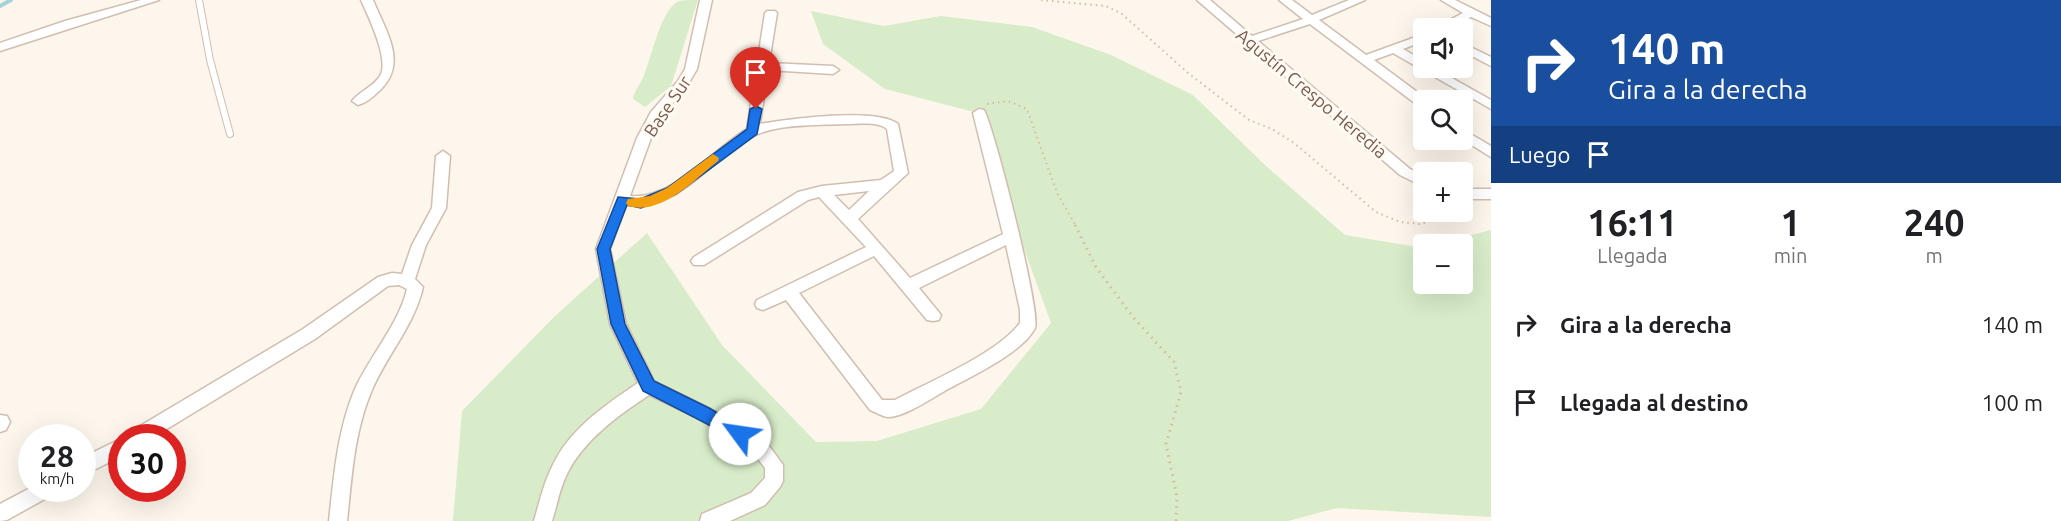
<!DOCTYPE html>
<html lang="es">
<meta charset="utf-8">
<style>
:root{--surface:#fff;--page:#f6f6f6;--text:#202124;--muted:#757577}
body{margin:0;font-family:Ubuntu,sans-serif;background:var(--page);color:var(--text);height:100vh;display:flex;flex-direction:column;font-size:22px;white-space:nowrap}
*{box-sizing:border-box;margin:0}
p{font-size:20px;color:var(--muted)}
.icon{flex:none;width:33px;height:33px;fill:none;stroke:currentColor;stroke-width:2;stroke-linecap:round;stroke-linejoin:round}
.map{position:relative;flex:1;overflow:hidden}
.details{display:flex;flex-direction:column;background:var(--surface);width:570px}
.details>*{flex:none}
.top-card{background:#1a4fa0;color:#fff;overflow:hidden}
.tools{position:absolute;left:1413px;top:18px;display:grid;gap:12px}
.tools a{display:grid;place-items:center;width:60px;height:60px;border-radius:6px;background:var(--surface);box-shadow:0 6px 24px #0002;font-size:30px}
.speed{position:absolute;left:18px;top:424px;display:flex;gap:12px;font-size:30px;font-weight:700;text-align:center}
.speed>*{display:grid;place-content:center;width:78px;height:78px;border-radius:50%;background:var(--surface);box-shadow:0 6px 24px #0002;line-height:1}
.speed small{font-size:15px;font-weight:400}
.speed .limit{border:9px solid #d22;background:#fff;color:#111}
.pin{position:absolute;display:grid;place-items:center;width:51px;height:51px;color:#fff;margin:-62px -26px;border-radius:50% 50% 50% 0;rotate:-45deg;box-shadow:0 0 6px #0007}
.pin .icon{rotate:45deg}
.me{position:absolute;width:66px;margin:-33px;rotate:301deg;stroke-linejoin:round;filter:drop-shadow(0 0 4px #0008)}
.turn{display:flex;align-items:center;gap:21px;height:126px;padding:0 18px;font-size:27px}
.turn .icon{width:78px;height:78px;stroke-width:2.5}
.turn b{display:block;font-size:42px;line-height:51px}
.then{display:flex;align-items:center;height:57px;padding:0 18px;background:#0003;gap:12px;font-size:22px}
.eta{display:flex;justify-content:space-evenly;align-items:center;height:102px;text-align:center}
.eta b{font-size:36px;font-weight:700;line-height:42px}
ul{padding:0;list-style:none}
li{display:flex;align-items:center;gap:18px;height:78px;padding:0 18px}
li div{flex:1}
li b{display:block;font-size:22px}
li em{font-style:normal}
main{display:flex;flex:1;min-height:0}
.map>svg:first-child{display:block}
.green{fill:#d8ecc9}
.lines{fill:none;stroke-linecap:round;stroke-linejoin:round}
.stream{stroke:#a5d3da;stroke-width:4}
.service-casing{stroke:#d1beb0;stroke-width:8}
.minor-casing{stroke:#d1beb0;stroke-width:3}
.path-far1{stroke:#d9b8a5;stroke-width:2;stroke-dasharray:1.5 4;stroke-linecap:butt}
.path{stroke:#d9b8a5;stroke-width:3;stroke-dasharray:1.5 5;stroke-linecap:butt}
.service{stroke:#fff;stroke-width:6}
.minor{fill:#fff;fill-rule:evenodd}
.route{fill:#1a73e8;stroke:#114b97;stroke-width:1.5}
.slow{fill:#f59e0b}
.labels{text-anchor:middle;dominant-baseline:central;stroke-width:6;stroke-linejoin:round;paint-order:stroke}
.street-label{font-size:18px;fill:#7a5c4d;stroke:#fffaf3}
</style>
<main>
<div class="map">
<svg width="1491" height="521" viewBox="0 0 1491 521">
<rect width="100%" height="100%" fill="#fdf6ec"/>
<path class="green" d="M698,0L671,86L645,107L633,99C635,90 637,89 641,82C651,64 659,10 679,1C684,0 693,0 698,0Z
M811,11L884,26L941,16L1032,27L1111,55L1193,95L1265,165L1345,235L1423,248L1424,284H1462V244H1437L1491,230V517L1337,508L1288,521H453L462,411L554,317L647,233L722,345L816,442L877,441L981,409L1051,323L1011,213L982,114L885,89L823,44Z"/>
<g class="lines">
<path class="stream" d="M0,6L11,0"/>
<defs>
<path id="service" d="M199,0L210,60L230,134"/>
<path id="minor" d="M141,0H159L0,51V43L65,21Z
M361,0H373C386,32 410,65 377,93C372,98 365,103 358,105L352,101C360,91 373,87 380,76C390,60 368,16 361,0Z
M700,0H712L697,69L687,86L661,117L651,138L630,196C673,200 712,150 747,129L765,13L767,11H775L777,13L769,63L833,66L839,70L833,74L768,70L760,124C788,119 877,107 898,124L908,173L858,219L910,278L1003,234L973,113L979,109L984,110C995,130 1041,313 1035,328C1023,352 974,375 950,388C935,396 904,418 887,417C882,416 875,412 870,410L786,300L763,310L757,308L755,304L757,300L866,247L819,197L808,200L704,265H694L691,261L694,257L798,192L822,186L881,180L894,171L887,129C878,121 858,124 847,124C821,125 778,124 756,135C710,157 683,211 626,205L610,249L626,324L654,381L709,408L764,439L783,465V481L780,487L765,505L730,521H700L702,514L751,493L765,478V468L752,451L697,418L649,395C620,414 584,440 568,472C560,487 557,505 552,521H534C540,500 545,478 556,459C573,427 608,403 638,383L610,324L596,249L637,138L651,112L678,81L685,69ZM869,191L849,210L834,195ZM1006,245L1020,310V323C998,353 929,382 895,400H882L799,293L874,256L927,320L933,321L939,320L941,315L919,288Z
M1197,0H1210L1252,36L1303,19L1279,0H1292L1312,15L1349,0H1365L1319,20L1366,55L1424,34V41L1403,49L1424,61V68H1434L1491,100V109L1393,53L1374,60L1428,100H1424V108L1420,107L1310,24L1258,41L1410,169L1424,176V187L1400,175Z
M1441,0H1455L1491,18V26L1471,17L1450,28H1437L1438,26L1463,13Z
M1462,43L1491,57V66L1462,51Z
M1462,129L1491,146V157L1462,139Z
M443,151L450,156L446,208L426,245L415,279L423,287C415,324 387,355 372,390C354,432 352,476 347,521H329C334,476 337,433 354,391C369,357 399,324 407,289L399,285L388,286L315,339L152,438H127L130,432L303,329L378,277L392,273L402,274L412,245L432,208L436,156Z
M1462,189H1491V199H1462Z
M0,415L7,416L10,422L6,430L0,432Z
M122,438V456L82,476V458Z
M32,487V489H54L52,495L7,520L0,521V504Z"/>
</defs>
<use href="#service" class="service-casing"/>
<use href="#minor" class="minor-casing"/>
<path class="path-far1" d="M1041,0L1106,6L1122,14L1188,73L1249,120L1272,129L1294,143L1376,212L1400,222L1421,224L1451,212
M987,104L1008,101L1027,109L1057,193L1076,226"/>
<path class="path" d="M1075,225L1096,267L1132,316L1174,362L1181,392L1166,444L1177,497L1176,521"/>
<use href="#service" class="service"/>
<use href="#minor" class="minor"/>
</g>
<path class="route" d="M756,106L762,109L757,134L676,194L641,208L627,205L610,249L625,324L654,381L709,408L745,429L748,434L745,439L740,441L643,391L611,324L597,249L618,197L640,199L667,188L747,129L750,109Z"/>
<path class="slow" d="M713,154L719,158L718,161C694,180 661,216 628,206L626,203L628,199L650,196L667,188Z"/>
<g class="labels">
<g class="street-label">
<text transform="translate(1312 93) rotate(40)">Agustín Crespo Heredia</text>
<text transform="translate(667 106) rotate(-56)">Base Sur</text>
</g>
</g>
</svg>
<div class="tools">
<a><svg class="icon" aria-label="sound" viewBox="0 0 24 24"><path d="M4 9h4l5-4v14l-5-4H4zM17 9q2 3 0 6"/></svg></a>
<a><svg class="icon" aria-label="search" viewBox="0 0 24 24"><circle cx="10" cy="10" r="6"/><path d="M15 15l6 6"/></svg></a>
<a>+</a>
<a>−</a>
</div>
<div class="speed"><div>28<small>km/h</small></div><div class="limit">30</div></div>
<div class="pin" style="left:756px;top:109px;background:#d93025"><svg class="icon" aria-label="arrive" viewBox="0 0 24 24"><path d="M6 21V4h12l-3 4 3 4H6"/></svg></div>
<svg class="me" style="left:740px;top:434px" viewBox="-20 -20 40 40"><circle r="19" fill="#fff"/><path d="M0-13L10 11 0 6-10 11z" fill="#1a73e8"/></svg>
</div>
<section class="details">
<div class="top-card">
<div class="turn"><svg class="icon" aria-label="right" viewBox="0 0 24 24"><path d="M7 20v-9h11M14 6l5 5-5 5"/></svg><div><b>140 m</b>Gira a la derecha</div></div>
<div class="then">Luego<svg class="icon" aria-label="arrive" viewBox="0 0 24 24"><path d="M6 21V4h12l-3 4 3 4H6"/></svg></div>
</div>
<div class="eta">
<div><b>16:11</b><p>Llegada</p></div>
<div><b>1</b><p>min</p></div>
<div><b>240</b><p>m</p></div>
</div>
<ul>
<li><svg class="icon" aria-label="right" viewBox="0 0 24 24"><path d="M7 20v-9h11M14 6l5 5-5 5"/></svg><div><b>Gira a la derecha</b></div><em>140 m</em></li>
<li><svg class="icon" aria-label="arrive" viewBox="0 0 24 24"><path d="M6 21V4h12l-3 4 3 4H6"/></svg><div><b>Llegada al destino</b></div><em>100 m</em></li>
</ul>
</section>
</main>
